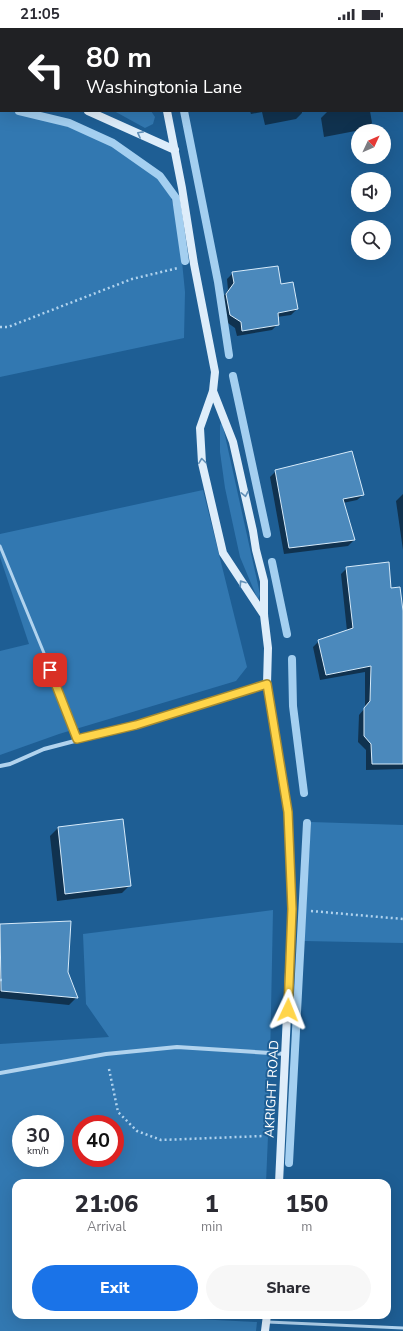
<!DOCTYPE html>
<style>
:root{--surface:#fff;--page:#f7f7f7;--text:#2b2b33;--muted:#7c7c81;--accent:#1a73e8}
body{margin:0;font-family:"Nunito Sans",sans-serif;background:var(--page);color:var(--text);height:100vh;display:flex;flex-direction:column;font-size:15px;white-space:nowrap}
*{box-sizing:border-box;margin:0}
p{font-size:13px;color:var(--muted)}
.icon{flex:none;width:22px;height:22px;fill:none;stroke:currentColor;stroke-width:2;stroke-linecap:round;stroke-linejoin:round}
.map{position:relative;flex:1;overflow:hidden}
.sheet{position:absolute;left:12px;top:1151px;width:379px;height:140px;display:flex;flex-direction:column;background:var(--surface);border-radius:12px;box-shadow:0 4px 16px #0002}
.sheet>*{flex:none}
.top-card{position:absolute;left:0px;top:0px;width:403px;height:84px;box-shadow:0 4px 16px #0002;background:#202124;color:#fff;overflow:hidden}
.needle{width:26px;rotate:46deg}
.tools{position:absolute;left:351px;top:96px;display:grid;gap:8px}
.tools a{display:grid;place-items:center;width:40px;height:40px;border-radius:50%;background:var(--surface);box-shadow:0 4px 16px #0002;font-size:20px}
.speed{position:absolute;left:12px;top:1087px;display:flex;gap:8px;font-size:20px;font-weight:700;text-align:center}
.speed>*{display:grid;place-content:center;width:52px;height:52px;border-radius:50%;background:var(--surface);box-shadow:0 4px 16px #0002;line-height:1}
.speed small{font-size:10px;font-weight:400}
.speed .limit{border:6px solid #d22;background:#fff;color:#111}
.pin{position:absolute;display:grid;place-items:center;width:34px;height:34px;color:#fff;margin:-17px;border-radius:8px;box-shadow:0 2px 6px #0006}
.me{position:absolute;width:44px;margin:-22px;rotate:2deg;stroke-linejoin:round;filter:drop-shadow(0 0 3px #0008)}
.turn{display:flex;align-items:center;gap:14px;height:84px;padding:0 20px;font-size:18px}
.turn .icon{width:52px;height:52px;stroke-width:2.5}
.turn b{display:block;font-size:28px;line-height:34px}
.eta{display:flex;justify-content:space-evenly;align-items:center;height:68px;text-align:center}
.eta b{font-size:24px;font-weight:800;line-height:28px}
.action{display:flex;gap:8px;margin-top:auto;padding:8px 20px}
.action a{flex:1;height:46px;border-radius:24px;background:var(--accent);color:#fff;font-size:16px;font-weight:800;line-height:46px;text-align:center}
.action a+a{background:var(--page);color:var(--text)}
.status{display:flex;justify-content:space-between;align-items:center;height:28px;padding:0 20px;background:var(--surface);direction:ltr}
.status svg{height:11px;fill:currentColor}
.map>svg:first-child{display:block}
.green{fill:#3278b1;fill-rule:evenodd}
.shadow{fill:#0007}
.lines{fill:none;stroke-linecap:round;stroke-linejoin:round}
.stream{stroke:#a4cff0;stroke-width:8}
.building{fill:#4b89bc;stroke:#d7ebfa}
.path{stroke:#b1d3ee;stroke-width:2.5;stroke-dasharray:2 3;stroke-linecap:butt}
.lane{stroke:#b1d3ee;stroke-width:3}
.street{stroke:#b1d3ee;stroke-width:4}
.secondary{stroke:#deedfa;stroke-width:8}
.oneway{stroke:#6190b8}
.route-casing{stroke:#a68a30;stroke-width:10}
.route{stroke:#ffd54a;stroke-width:7}
.labels{text-anchor:middle;dominant-baseline:central;stroke-width:4;stroke-linejoin:round;paint-order:stroke}
.street-label{font-size:13px;fill:#fff;stroke:#1e5e94}
</style>
<div class="status"><b>21:05</b><svg viewBox="0 0 49 12"><path d="M0 12V9h3v3zM5 12V6h3v6zM10 12V3h3v9zM15 12V0h3v12zM26 1h20v11H26zM47 4h2v5h-2z"/></svg></div>
<div class="map">
<svg width="403" height="1303" viewBox="0 0 403 1303">
<rect width="100%" height="100%" fill="#1e5e94"/>
<path class="green" d="M0,78L1,83H23L90,101L143,134L166,153L178,193L185,264L184,310L0,349Z
M114,83H151L155,89L153,96L145,100Z
M222,394L260,566L258,572L240,529L225,460L220,424V397Z
M203,462L247,639L236,653L59,706L0,727V623L29,616L0,529V506Z
M311,794L403,797V915L304,913Z
M273,882L269,1084L266,1155H16V1287H115L257,1294L256,1303H0V1016L109,1009L86,976L83,906ZM21,1096H55V1130H21ZM81,1096H115V1130H81Z"/>
<path class="shadow" d="M250,83H302V85L296,91L265,97L262,84L251,86Z
M332,83H370L372,95L366,101L324,109L321,90L327,84Z
M233,245L281,257L297,281L291,287L277,289L278,296L272,302L237,308L235,300L225,293L221,272L228,262L227,251Z
M276,443L363,467L357,472L343,475L354,512L348,518L284,526L270,449Z
M403,466V522L396,473Z
M347,540L400,596L403,595V741L366,742V722L358,714L359,687L365,680V644L320,652L313,619L319,613L347,603L341,546Z
M122,792L130,857L122,865L57,873L50,808L58,800Z
M70,894L67,944L76,970L69,977L0,970V897Z"/>
<g class="lines">
<path class="stream" d="M171,0V1
M131,1V0
M0,78H1
M19,83L69,95L113,115L160,148L176,170L185,233
M184,83L218,254L229,327
M233,348L267,506
M272,534L287,606
M292,631L293,678L304,765
M289,1135L307,795"/>
</g>
<path class="building" d="M278,238L281,256L293,254L298,281L278,285L279,297L242,303L241,294L230,287L226,266L234,255L232,244Z
M352,423L364,467L343,471L355,512L289,520L275,442Z
M389,534L391,560L400,559L403,583V736H372L371,716L364,708V680L370,673L371,638L326,647L318,612L353,600L346,539Z
M123,791L131,858L65,866L58,799Z
M71,893L68,944L78,970L1,963L0,896Z"/>
<g class="lines">
<path class="path" d="M293,0V1
M175,1L181,0
M0,299H8L132,251L178,240
M311,883L403,891
M0,952H2
M109,1041L118,1084L137,1103L161,1112L263,1108"/>
<path class="lane" d="M0,518L46,630L62,676L77,711
M268,1294L403,1300"/>
<path class="street" d="M0,738L10,736L44,721L136,697L267,656
M0,1045L106,1026L177,1019L286,1026"/>
<path class="secondary" d="M143,0V1
M0,54H1
M88,83L175,122
M167,83L182,160L194,236L215,344L213,363L200,400L202,435L223,525L264,587
M213,363L233,414L253,503L256,522L264,553V587L268,620L267,656L288,784L292,881L279,1155
M265,1303L267,1287"/>
</g>
<defs><path id="oneway-chevron" d="M-2-3.5L2.5 0L-2 3.5" fill="none" stroke-width="1.6" stroke-linecap="round" stroke-linejoin="round"/></defs>
<g class="oneway">
<use href="#oneway-chevron" transform="translate(140 106) rotate(-152)"/>
<use href="#oneway-chevron" transform="translate(202 433) rotate(-97)"/>
<use href="#oneway-chevron" transform="translate(245 466) rotate(78)"/>
<use href="#oneway-chevron" transform="translate(242 555) rotate(-124)"/>
</g>
<g class="lines">
<defs>
<path id="route" d="M50,642L77,711L136,697L267,656L288,784L292,881L288,982"/>
</defs>
<use href="#route" class="route-casing"/>
<use href="#route" class="route"/>
</g>
<g class="labels">
<g class="street-label">
<text transform="translate(272 1061) rotate(-87)">AKRIGHT ROAD</text>
</g>
</g>
</svg>
<div class="tools">
<a><svg class="needle" viewBox="-14 -14 28 28"><path d="M0-13l5 13h-10z" fill="#e53935"/><path d="M0 13l5-13h-10z" fill="#7c7c81"/></svg></a>
<a><svg class="icon" aria-label="sound" viewBox="0 0 24 24"><path d="M4 9h4l5-4v14l-5-4H4zM17 9q2 3 0 6"/></svg></a>
<a><svg class="icon" aria-label="search" viewBox="0 0 24 24"><circle cx="10" cy="10" r="6"/><path d="M15 15l6 6"/></svg></a>
</div>
<div class="speed"><div>30<small>km/h</small></div><div class="limit">40</div></div>
<div class="pin" style="left:50px;top:642px;background:#d93025"><svg class="icon" aria-label="arrive" viewBox="0 0 24 24"><path d="M6 21V4h12l-3 4 3 4H6"/></svg></div>
<svg class="me" style="left:288px;top:982px" viewBox="-20 -20 40 40"><path d="M0-17L14 15 0 8-14 15z" fill="#ffd54a" stroke="#fff" stroke-width="4"/></svg>
<div class="top-card">
<div class="turn"><svg class="icon" aria-label="left" viewBox="0 0 24 24"><path d="M17 20v-9H6M10 6l-5 5 5 5"/></svg><div><b>80 m</b>Washingtonia Lane</div></div>
</div>
<section class="sheet">
<div class="eta">
<div><b>21:06</b><p>Arrival</p></div>
<div><b>1</b><p>min</p></div>
<div><b>150</b><p>m</p></div>
</div>
<div class="action"><a>Exit</a><a>Share</a></div>
</section>
</div>
